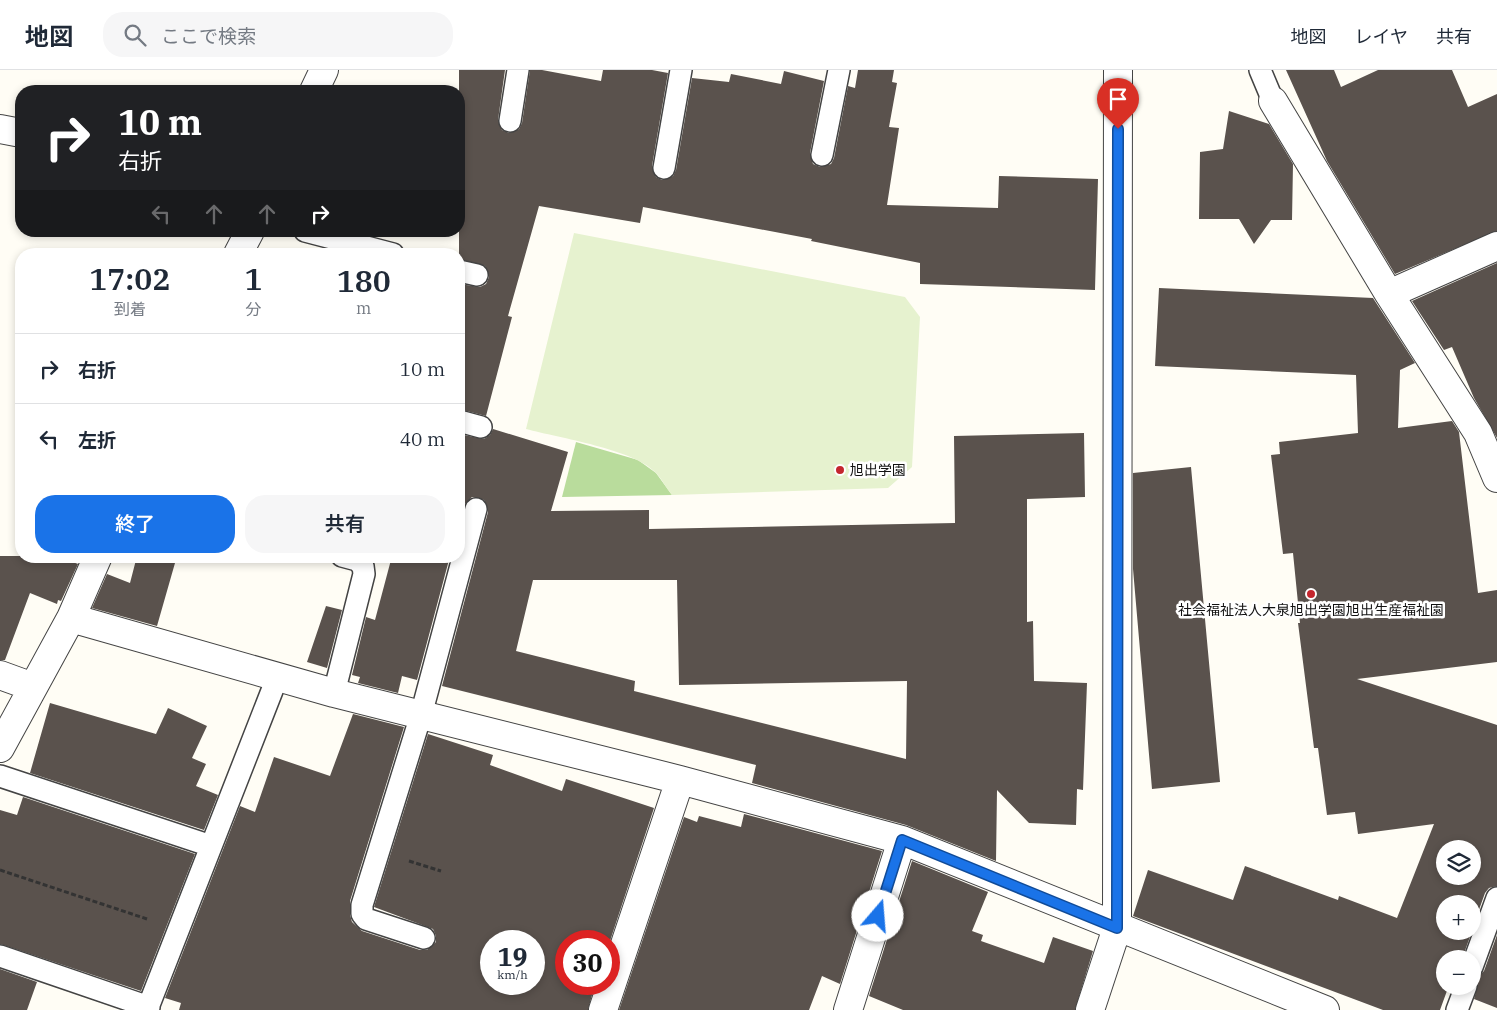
<!DOCTYPE html>
<html lang="ja">
<meta charset="utf-8">
<style>
:root{--surface:#fff;--page:#f6f6f7;--text:#1f2937;--muted:#747a83;--line:#e0e1e3;--accent:#1a73e8}
body{margin:0;font-family:"IBM Plex Serif","Noto Sans JP",serif;background:var(--page);color:var(--text);height:100vh;display:flex;flex-direction:column;font-size:19px;white-space:nowrap}
*{box-sizing:border-box;margin:0}
p{font-size:16px;color:var(--muted)}
.icon{flex:none;width:28px;height:28px;fill:none;stroke:currentColor;stroke-width:2;stroke-linecap:round;stroke-linejoin:round}
.map{position:relative;flex:1;overflow:hidden}
.sheet{position:absolute;left:15px;top:178px;width:450px;height:315px;display:flex;flex-direction:column;background:var(--surface);border-radius:20px;box-shadow:0 2px 8px #0003}
.sheet>*{flex:none}
.banner{position:absolute;left:15px;top:15px;width:450px;height:152px;border-radius:20px;box-shadow:0 2px 8px #0003;background:#202124;color:#fff;overflow:hidden}
.controls{position:absolute;left:1436px;top:770px;display:grid;gap:10px}
.controls a{display:grid;place-items:center;width:45px;height:45px;border-radius:50%;background:var(--surface);box-shadow:0 2px 8px #0003;font-size:25px}
.speed{position:absolute;left:480px;top:860px;display:flex;gap:10px;font-size:25px;font-weight:700;text-align:center}
.speed>*{display:grid;place-content:center;width:65px;height:65px;border-radius:50%;background:var(--surface);box-shadow:0 2px 8px #0003;line-height:1}
.speed small{font-size:12px;font-weight:400}
.speed .limit{border:8px solid #d22;background:#fff;color:#111}
.pin{position:absolute;display:grid;place-items:center;width:42px;height:42px;color:#fff;margin:-51px -21px;border-radius:50% 50% 50% 0;rotate:-45deg;box-shadow:0 0 5px #0007}
.pin .icon{rotate:45deg}
.me{position:absolute;width:55px;margin:-28px;rotate:18deg;stroke-linejoin:round;filter:drop-shadow(0 0 4px #0008)}
.turn{display:flex;align-items:center;gap:18px;height:105px;padding:0 20px;font-size:22px}
.turn .icon{width:65px;height:65px;stroke-width:2.5}
.turn b{display:block;font-size:35px;line-height:42px}
.lanes{display:flex;align-items:center;height:48px;padding:0 20px;background:#0003;justify-content:center;gap:25px;direction:ltr}
.lanes .off{opacity:.35}
.eta{display:flex;justify-content:space-evenly;align-items:center;height:85px;text-align:center}
.eta b{font-size:30px;font-weight:600;line-height:35px}
.action{display:flex;gap:10px;margin-top:auto;padding:10px 20px}
.action a{flex:1;height:58px;border-radius:20px;background:var(--accent);color:#fff;font-size:20px;font-weight:600;line-height:58px;text-align:center}
.action a+a{background:var(--page);color:var(--text)}
ul{padding:0;list-style:none}
li{display:flex;align-items:center;gap:15px;height:70px;padding:0 20px;border-top:1px solid var(--line)}
li div{flex:1}
li b{display:block;font-size:19px}
li em{font-style:normal}
header{display:flex;align-items:center;gap:30px;box-sizing:border-box;height:70px;padding:0 25px;background:var(--surface);border-bottom:1px solid var(--line)}
header strong{font-size:24px}
nav{display:flex;gap:28px;margin-inline-start:auto;font-size:18px}
.search{width:350px;height:45px;background:var(--page);display:flex;align-items:center;gap:12px;box-sizing:border-box;padding:0 18px;border-radius:20px;color:var(--muted);font-size:19px}
.map>svg:first-child{display:block}
.forest{fill:#b9dc9c}
.pitch{fill:#e6f2cf}
.building{fill:#5a524d;fill-rule:evenodd}
.lines{fill:none;stroke-linecap:round;stroke-linejoin:round}
.service-casing{stroke:#444;stroke-width:24}
.minor-casing{stroke:#444;stroke-width:30}
.path{stroke:#333;stroke-width:3;stroke-dasharray:5 2.5;stroke-linecap:butt}
.service{stroke:#fff;stroke-width:21}
.minor{stroke:#fff;stroke-width:28}
.route-casing{stroke:#114b97;stroke-width:12}
.route{stroke:#1a73e8;stroke-width:9}
.poi-dot{fill:#c4262e;stroke:#fff;stroke-width:2}
.labels{text-anchor:middle;dominant-baseline:central;stroke-width:5;stroke-linejoin:round;paint-order:stroke}
.poi-label{font-size:14px;fill:#111;stroke:#fff;text-anchor:start}
</style>
<header>
<strong>地図</strong>
<div class="search"><svg class="icon" aria-label="search" viewBox="0 0 24 24"><circle cx="10" cy="10" r="6"/><path d="M15 15l6 6"/></svg>ここで検索</div>
<nav><a>地図</a><a>レイヤ</a><a>共有</a></nav>
</header>
<div class="map">
<svg width="1497" height="940" viewBox="0 0 1497 940">
<rect width="100%" height="100%" fill="#fffdf5"/>
<path class="forest" d="M576,372L638,390L656,403L672,425L562,427Z"/>
<path class="pitch" d="M574,163L905,227L920,247L912,397L888,418L672,425C666,418 662,409 656,403C634,379 559,368 526,359Z"/>
<path class="building" d="M459,0H505L498,50L502,60L509,63L519,59L522,53L530,0H542L601,11L603,0H652L668,3L652,96L656,107L662,110L673,106L676,100L692,8L729,12L731,4L781,14L784,1L824,11L810,83L813,94L820,97L831,94L834,88L848,16L855,18L858,0H894L892,12L897,13L889,57L899,58L887,135L998,138L999,106L1098,109L1095,220L920,214V193L811,171L812,169L643,137L640,153L539,136L508,246L512,247L486,346L459,339V214L480,217L486,214L489,207L485,196L459,189Z
M1286,0H1334L1341,17L1378,0H1452L1468,37L1497,24V161L1395,204L1327,91Z
M1229,41L1269,54L1293,94L1292,150H1271L1254,174L1239,149H1199L1200,82L1223,79Z
M1497,193V368L1474,328L1452,277L1444,280L1412,231Z
M1159,218L1373,228L1415,293L1400,300L1398,358L1452,351L1459,362L1478,523L1497,520V592L1357,609L1497,655V816L1489,818L1485,823L1472,859V834H1445V861H1472L1462,889H1445V916H1453L1451,920L1448,918L1440,940H1383L1133,846L1148,800L1233,830L1245,796L1338,830L1339,826L1397,848L1434,754L1358,764L1355,742L1327,745L1318,678H1314L1298,553H1300L1293,483L1283,484L1271,385L1280,384L1279,372L1358,363L1356,305L1155,296ZM1445,779H1472V806H1445Z
M493,359L568,382L551,441L649,440V459L955,453L954,366L1084,363L1085,427L1027,429V552L1033,551L1034,611L1087,613L1083,720L1077,719L1076,755L1029,753L997,720L996,791L906,755L752,713L756,695L442,616L488,442L484,430L472,427L464,435L459,455V364L484,369L490,365ZM533,510H677L679,615L907,611L906,689L634,621L635,611L516,581Z
M1191,397L1220,712L1152,719L1133,499V403Z
M0,486H57L78,494L61,531L58,530L57,534L30,523L5,590H0Z
M137,486H177L157,556L92,538L107,504L130,513Z
M392,486H450L417,610L402,606L398,623L358,613L360,607L352,605L366,547L375,550Z
M326,536L342,540L327,598L307,592Z
M50,633L156,664L168,638L207,656L192,688L206,694L196,716L218,725L204,760L30,703Z
M353,644L404,657L350,831V845L352,852L362,861L420,880H427L436,872V866L433,859L374,837L428,664L493,685L490,695L562,721L566,709L654,738L609,874V871H566V914H595L588,940H179L181,933L165,928L240,736L255,742L274,687L330,706ZM491,871H534V914H491Z
M23,727L195,784L141,921L0,874V740L17,745Z
M744,744L882,781L840,914L822,906L809,940H619L684,747L697,752L699,746L741,757Z
M912,791L988,822L972,861L983,865L981,871L1044,893L1053,867L1093,881L1075,940H903L869,926Z
M1497,865V938L1474,929L1478,914L1476,909L1484,901Z
M0,899L37,912L27,940H0Z"/>
<g class="lines">
<defs>
<path id="service" d="M1260,0L1273,31
M510,51L518,0
M822,85L839,0
M664,98L681,0
M305,161L393,184
M459,201L477,205
M459,351L481,357
M334,623L364,504L363,496L357,490L342,486
M0,706L211,776
M424,868L366,849L362,844V835L421,645L476,439
M0,886L149,937
M1472,897L1497,828
M147,940L277,608
M1457,940L1466,916"/>
<path id="minor" d="M314,21L324,0
M1273,31L1389,224L1478,363L1497,408
M0,59L21,63
M238,184L250,161
M1389,224L1497,176
M71,548L334,623L680,710L902,770L1325,940
M0,605L33,617
M0,678L71,548L98,486
M603,940L680,710
M848,940L902,770
M1090,940L1117,858L1118,0"/>
</defs>
<use href="#service" class="service-casing"/>
<use href="#minor" class="minor-casing"/>
<path class="path" d="M409,791L441,801
M0,800L147,849"/>
<use href="#service" class="service"/>
<use href="#minor" class="minor"/>
</g>
<g class="lines">
<defs>
<path id="route" d="M878,846L902,770L1117,858L1118,59"/>
</defs>
<use href="#route" class="route-casing"/>
<use href="#route" class="route"/>
</g>
<g class="poi-dot">
<circle cx="840" cy="400" r="5"/>
<circle cx="1311" cy="524" r="5"/>
</g>
<g class="labels">
<g class="poi-label">
<text x="850" y="400">旭出学園</text>
<text x="1311" y="540" text-anchor="middle">社会福祉法人大泉旭出学園旭出生産福祉園</text>
</g>
</g>
</svg>
<div class="controls">
<a><svg class="icon" aria-label="layers" viewBox="0 0 24 24"><path d="M12 4l9 5-9 5-9-5zM3 14l9 5 9-5"/></svg></a>
<a>+</a>
<a>−</a>
</div>
<div class="speed"><div>19<small>km/h</small></div><div class="limit">30</div></div>
<div class="pin" style="left:1118px;top:59px;background:#d93025"><svg class="icon" aria-label="arrive" viewBox="0 0 24 24"><path d="M6 21V4h12l-3 4 3 4H6"/></svg></div>
<svg class="me" style="left:878px;top:846px" viewBox="-20 -20 40 40"><circle r="19" fill="#fff"/><path d="M0-13L10 11 0 6-10 11z" fill="#1a73e8"/></svg>
<div class="banner">
<div class="turn"><svg class="icon" aria-label="right" viewBox="0 0 24 24"><path d="M7 20v-9h11M14 6l5 5-5 5"/></svg><div><b>10 m</b>右折</div></div>
<div class="lanes"><svg class="icon off" aria-label="left" viewBox="0 0 24 24"><path d="M17 20v-9H6M10 6l-5 5 5 5"/></svg><svg class="icon off" aria-label="ahead" viewBox="0 0 24 24"><path d="M12 20V5M6 11l6-6 6 6"/></svg><svg class="icon off" aria-label="ahead" viewBox="0 0 24 24"><path d="M12 20V5M6 11l6-6 6 6"/></svg><svg class="icon" aria-label="right" viewBox="0 0 24 24"><path d="M7 20v-9h11M14 6l5 5-5 5"/></svg></div>
</div>
<section class="sheet">
<div class="eta">
<div><b>17:02</b><p>到着</p></div>
<div><b>1</b><p>分</p></div>
<div><b>180</b><p>m</p></div>
</div>
<ul>
<li><svg class="icon" aria-label="right" viewBox="0 0 24 24"><path d="M7 20v-9h11M14 6l5 5-5 5"/></svg><div><b>右折</b></div><em>10 m</em></li>
<li><svg class="icon" aria-label="left" viewBox="0 0 24 24"><path d="M17 20v-9H6M10 6l-5 5 5 5"/></svg><div><b>左折</b></div><em>40 m</em></li>
</ul>
<div class="action"><a>終了</a><a>共有</a></div>
</section>
</div>
